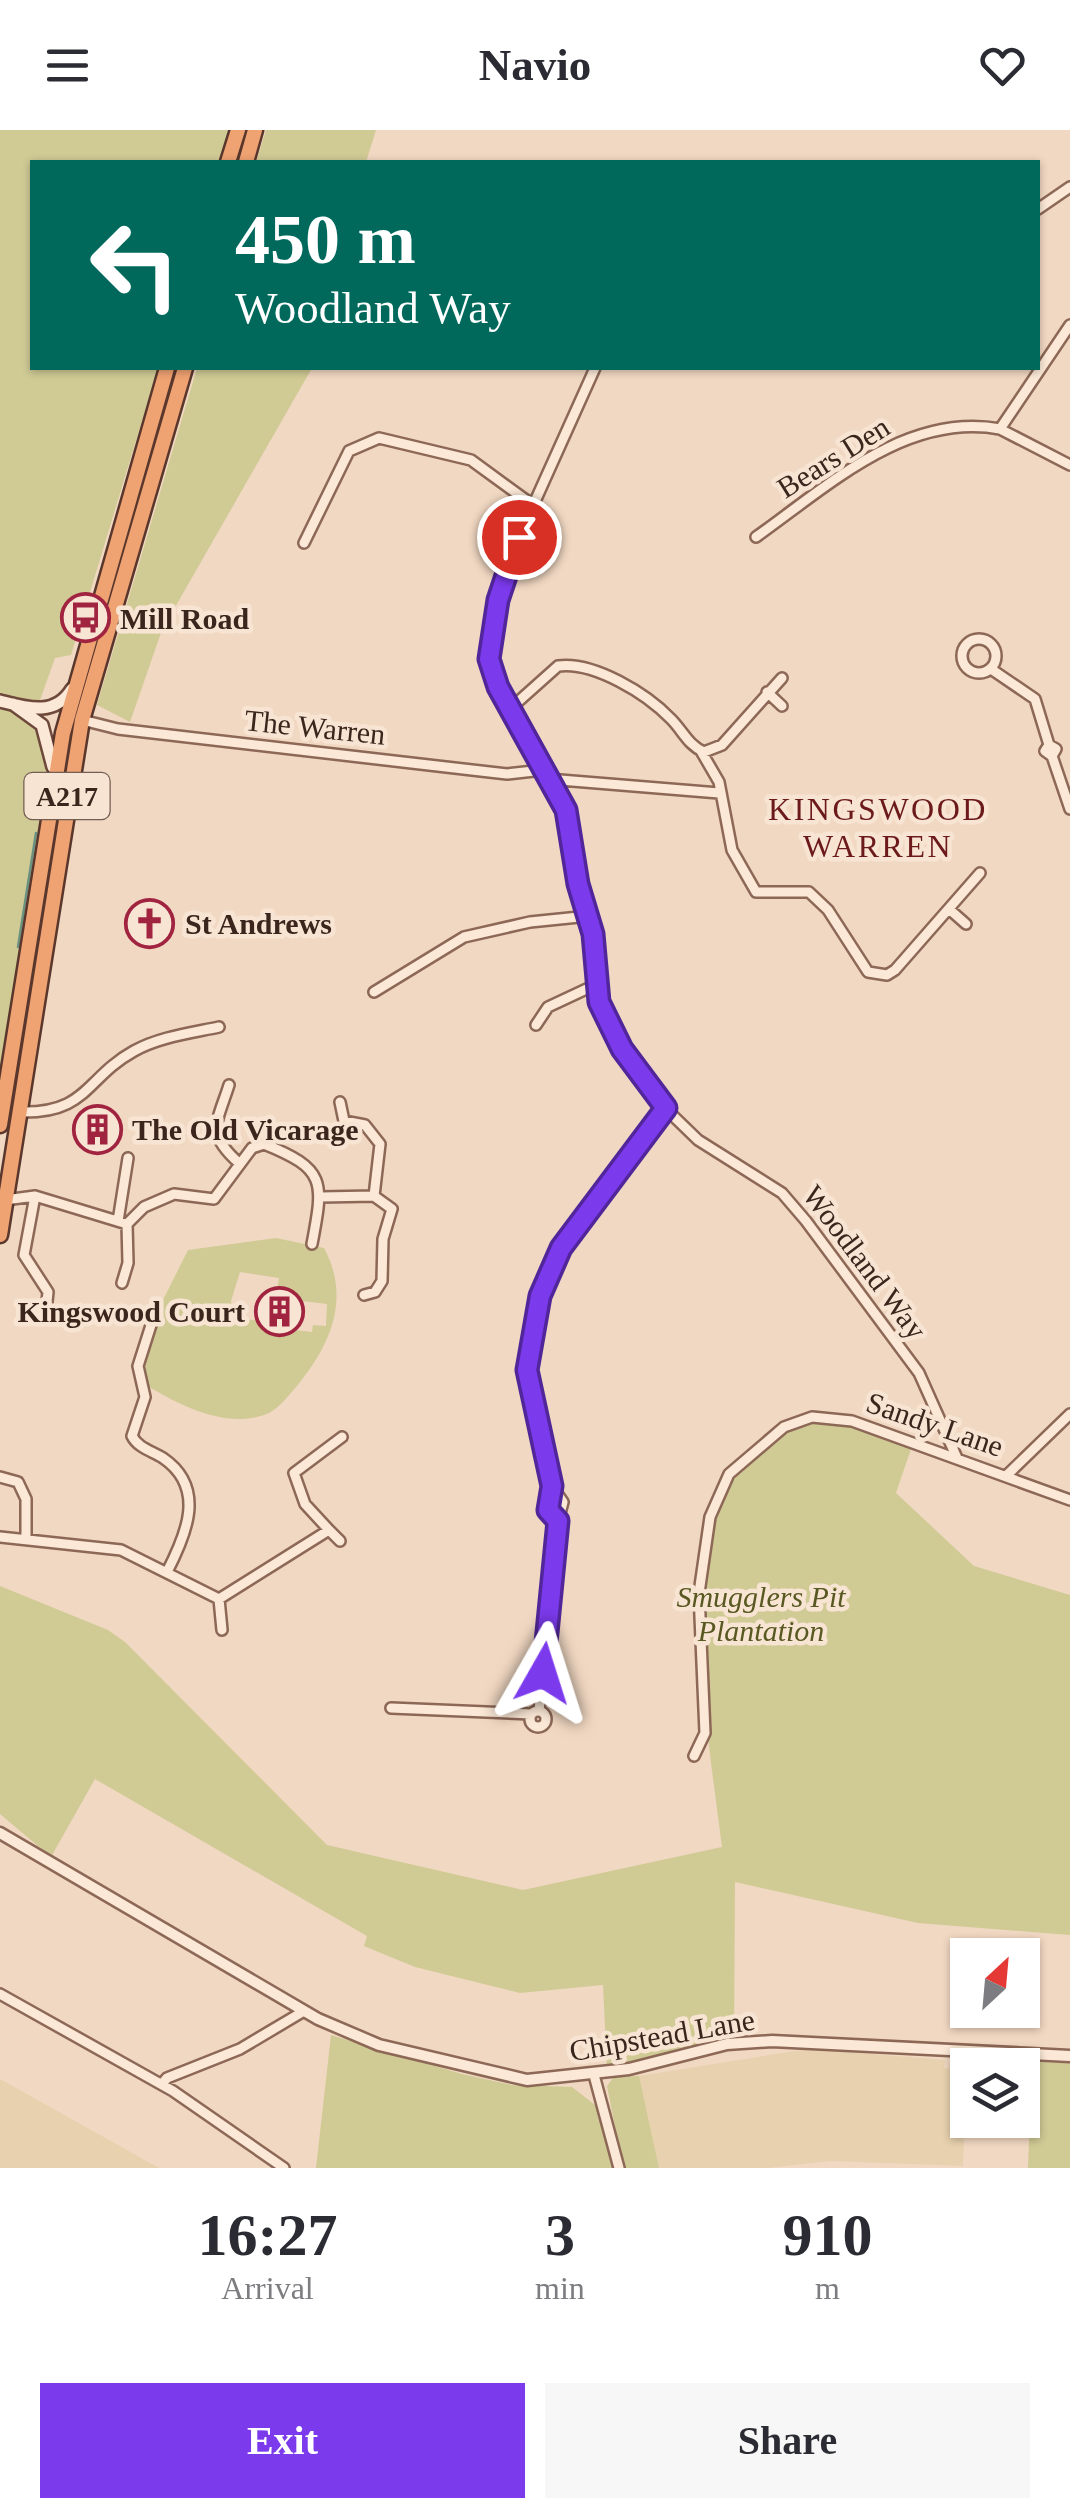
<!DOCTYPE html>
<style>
:root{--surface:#fff;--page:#f7f7f7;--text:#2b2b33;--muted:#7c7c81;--accent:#7c3aed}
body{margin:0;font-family:Georgia,serif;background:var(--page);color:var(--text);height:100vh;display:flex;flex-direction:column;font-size:38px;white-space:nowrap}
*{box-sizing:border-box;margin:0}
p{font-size:32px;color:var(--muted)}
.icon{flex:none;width:55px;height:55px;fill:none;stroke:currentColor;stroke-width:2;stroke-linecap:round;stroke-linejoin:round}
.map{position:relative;height:2038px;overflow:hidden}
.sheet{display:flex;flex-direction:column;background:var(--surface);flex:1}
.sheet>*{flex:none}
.hud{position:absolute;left:30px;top:30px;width:1010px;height:210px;border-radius:0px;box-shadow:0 2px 8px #0004;background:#00695c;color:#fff;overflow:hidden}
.needle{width:65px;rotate:26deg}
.fabs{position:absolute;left:950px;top:1808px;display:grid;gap:20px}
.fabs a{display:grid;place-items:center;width:90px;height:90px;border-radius:0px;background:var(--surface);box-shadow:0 2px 8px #0004;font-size:50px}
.pin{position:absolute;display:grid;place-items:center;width:85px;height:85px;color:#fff;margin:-42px;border:5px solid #fff;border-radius:50%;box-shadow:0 2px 10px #0007}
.me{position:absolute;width:110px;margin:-55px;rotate:6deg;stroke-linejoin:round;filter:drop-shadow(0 0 8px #0008)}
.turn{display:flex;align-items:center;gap:35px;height:210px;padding:0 40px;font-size:45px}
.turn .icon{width:130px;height:130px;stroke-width:2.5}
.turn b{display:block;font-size:70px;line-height:85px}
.eta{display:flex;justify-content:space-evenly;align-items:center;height:170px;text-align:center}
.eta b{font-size:60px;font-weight:700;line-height:70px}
.action{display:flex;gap:20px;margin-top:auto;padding:20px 40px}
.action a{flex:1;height:115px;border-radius:0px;background:var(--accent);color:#fff;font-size:40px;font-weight:700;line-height:115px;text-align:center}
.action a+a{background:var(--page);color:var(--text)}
header{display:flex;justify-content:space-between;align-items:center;height:130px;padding:0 40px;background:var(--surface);font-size:45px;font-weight:700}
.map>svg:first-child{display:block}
.farmland{fill:#e7d1ae}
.green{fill:#d0ca95;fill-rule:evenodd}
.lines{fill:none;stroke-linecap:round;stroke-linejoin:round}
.stream{stroke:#6a9280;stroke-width:2.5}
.minor-casing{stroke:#8d6857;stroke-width:14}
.tertiary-casing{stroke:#8d6857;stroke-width:15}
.secondary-casing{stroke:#6e493b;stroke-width:16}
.trunk-casing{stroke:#5a372c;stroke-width:19}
.minor{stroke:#fbe8d6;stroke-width:9}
.tertiary{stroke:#fbe8d6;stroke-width:10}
.secondary{stroke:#fbe8d6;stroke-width:11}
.trunk{stroke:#efa272;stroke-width:14}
.route-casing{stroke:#51269a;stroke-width:25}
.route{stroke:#7c3aed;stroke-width:18}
.labels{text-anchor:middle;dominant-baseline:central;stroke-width:9;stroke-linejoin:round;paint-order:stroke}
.shield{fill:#f8e4d2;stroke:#745e53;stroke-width:2.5}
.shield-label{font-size:28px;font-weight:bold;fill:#3b251d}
.street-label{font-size:30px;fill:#3b251d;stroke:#f8e4d2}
.poi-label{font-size:30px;font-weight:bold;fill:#3b251d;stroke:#f8e4d2;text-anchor:start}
.park-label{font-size:30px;font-style:italic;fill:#585922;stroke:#f8e4d2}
.neighbourhood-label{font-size:32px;letter-spacing:2.5px;fill:#6b191a;stroke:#f8e4d2}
</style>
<header><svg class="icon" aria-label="menu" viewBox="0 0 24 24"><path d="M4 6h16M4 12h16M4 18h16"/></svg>Navio<svg class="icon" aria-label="heart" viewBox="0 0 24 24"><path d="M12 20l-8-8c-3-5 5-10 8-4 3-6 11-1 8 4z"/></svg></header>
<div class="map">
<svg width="1070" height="2038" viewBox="0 0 1070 2038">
<rect width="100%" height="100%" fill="#f1d8c2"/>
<path class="farmland" d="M808,1919L945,1930L944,1938L967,1940L963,2036L830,2031L767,2038H659L639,1946Z
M0,1949L159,2038H0Z"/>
<path class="green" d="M0,0H231L221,32H32V238H158L71,525L55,528L39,573L0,571Z
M266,0H376L366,32H256Z
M197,238H312L162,500L130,592L97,575Z
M0,573L24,579L39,605L47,644L0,944Z
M276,1108L324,1118C351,1168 331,1215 296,1257C288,1266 280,1277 269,1283C229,1301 179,1275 146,1255L139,1229L152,1192L188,1120ZM240,1142L279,1148L276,1168L327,1174L326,1196L313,1195L312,1202L295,1200V1192L234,1189L231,1171Z
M828,1286L913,1313L896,1363L974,1436L1070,1465V1805L918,1793L735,1752L734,1909L607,1937L603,1855L520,1863L415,1837L364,1816L367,1806L95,1649L51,1727L0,1684V1456L108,1500L125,1512L327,1715L523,1760L722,1717C712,1636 677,1421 723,1355C732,1342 770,1306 784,1298C795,1291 815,1290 828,1286Z
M331,1905L462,1944L512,1955L572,1957L599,1978L618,2012L607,1956L614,1947L639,1946L659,2038H316Z
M1032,1932L1070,1933V2038H1028Z"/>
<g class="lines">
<path class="stream" d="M18,817L36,703"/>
<defs>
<path id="minor" d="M1038,79L1070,57
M1070,195L1000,299L1070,335
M595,238L519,407L488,515L499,557L566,680L579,754L593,804L599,871L622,919L665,978L698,1010L782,1063L806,1091L919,1243L957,1328
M756,407C828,356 906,282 1000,299
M304,413L349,321L379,308L471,330L534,376
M962 526a17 17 0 1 1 34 0a17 17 0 1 1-34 0Z
M991,539L1035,569L1049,615L1056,619L1052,626L1045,621L1049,615
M767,562L782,576
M511,578L558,536C594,531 647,564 671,589C683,601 688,615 704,622L722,615L782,548
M82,590L118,599L472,640L507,644L543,640
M701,621L719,652L732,720L756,762H809L828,780L868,842L887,845L895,840L980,743
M1052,626L1070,679
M548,649L719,663
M949,779L966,794
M374,862L464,807L530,792L589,786
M536,895L548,877L595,855
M229,955C217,993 205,1003 239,1033
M340,972L344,991L365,995L380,1014L374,1066
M19,982C88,984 85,948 134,921C159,907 191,903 219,897
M35,1066L24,1125L48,1162L46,1181
M321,1067L374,1066L392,1079L383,1109L382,1151L375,1162L364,1165
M5,1070L35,1066L127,1094L144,1077L174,1064L214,1069L252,1018L264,1014C326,1039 324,1051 312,1114
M118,1091L128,1028
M122,1153L128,1133L127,1094
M152,1192L138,1236L145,1267L132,1306C138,1318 152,1321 163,1328C207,1358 186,1405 167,1442
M1006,1346L1070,1284
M0,1347L18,1352L26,1369V1409
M552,1356L548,1380L558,1391L563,1372L552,1356L527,1252L540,1166L561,1119L665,978
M329,1400L340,1411
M0,1407L121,1420L219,1469L329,1400L305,1374L294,1343L342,1307
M219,1469L222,1500
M391,1578L531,1584
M539,1581L558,1391
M530 1589a8 8 0 1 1 16 0a8 8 0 1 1-16 0Z
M694,1626L705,1603L699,1463L710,1387L729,1344L784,1297L812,1287L852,1291L1070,1370
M0,1864L173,1961L284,2038
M594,1945L619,2038
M162,1954L167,1948L240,1919L304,1881"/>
<path id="tertiary" d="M0,1703L318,1889L379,1915L527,1950L629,1939L727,1914L772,1911L1070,1926"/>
<path id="secondary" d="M0,571C27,578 55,587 72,559
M13,574L42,595L53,637"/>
<path id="trunk" d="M228,32L238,0
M246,32L255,0
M0,995L63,603L167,238
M0,1105L82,590L185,238"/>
</defs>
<use href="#minor" class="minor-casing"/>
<use href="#tertiary" class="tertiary-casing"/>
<use href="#secondary" class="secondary-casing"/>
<use href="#trunk" class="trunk-casing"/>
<use href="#minor" class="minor"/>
<use href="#tertiary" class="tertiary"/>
<use href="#secondary" class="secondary"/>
<use href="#trunk" class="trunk"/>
</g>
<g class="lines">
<defs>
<path id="route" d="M519,407L498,470L489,529L498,557L566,680L578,754L593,804L599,872L622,919L666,978L561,1118L540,1166L527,1240L552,1356L548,1380L558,1391L543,1543"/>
</defs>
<use href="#route" class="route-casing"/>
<use href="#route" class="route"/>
</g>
<defs>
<symbol id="bus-ring" viewBox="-11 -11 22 22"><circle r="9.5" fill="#f8e4d2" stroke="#a02340" stroke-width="1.5"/><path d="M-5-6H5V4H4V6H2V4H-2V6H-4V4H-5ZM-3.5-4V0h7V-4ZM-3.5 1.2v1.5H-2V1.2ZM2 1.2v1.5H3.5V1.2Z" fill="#a02340"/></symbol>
<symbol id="church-ring" viewBox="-11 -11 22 22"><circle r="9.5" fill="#f8e4d2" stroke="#a02340" stroke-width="1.5"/><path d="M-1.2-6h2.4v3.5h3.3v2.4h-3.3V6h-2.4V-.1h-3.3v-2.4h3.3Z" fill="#a02340"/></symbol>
<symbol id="building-ring" viewBox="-11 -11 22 22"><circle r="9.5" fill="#f8e4d2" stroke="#a02340" stroke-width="1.5"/><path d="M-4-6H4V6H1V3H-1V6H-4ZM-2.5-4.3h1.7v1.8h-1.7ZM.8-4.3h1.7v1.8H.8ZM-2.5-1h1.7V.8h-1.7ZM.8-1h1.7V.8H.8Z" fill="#a02340"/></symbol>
</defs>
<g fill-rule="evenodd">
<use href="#bus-ring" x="58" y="460" width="55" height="55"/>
<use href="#church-ring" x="122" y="766" width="55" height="55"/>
<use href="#building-ring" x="70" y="972" width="55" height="55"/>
<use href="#building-ring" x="252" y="1154" width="55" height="55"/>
</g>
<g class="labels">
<rect class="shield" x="24.5" y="643" width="85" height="46" rx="8"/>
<g class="shield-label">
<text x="67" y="666">A217</text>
</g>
<g class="street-label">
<text transform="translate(833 327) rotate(-32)">Bears Den</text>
<text transform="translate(315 597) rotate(6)">The Warren</text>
<text transform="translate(865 1132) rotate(53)">Woodland Way</text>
<text transform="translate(935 1294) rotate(19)">Sandy Lane</text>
<text transform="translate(662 1905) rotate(-10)">Chipstead Lane</text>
</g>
<g class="poi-label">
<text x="120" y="488">Mill Road</text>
<text x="185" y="793">St Andrews</text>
<text x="132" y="999">The Old Vicarage</text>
<text x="245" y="1181" text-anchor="end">Kingswood Court</text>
</g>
<g class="park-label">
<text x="761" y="1466">Smugglers Pit<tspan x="761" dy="34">Plantation</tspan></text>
</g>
<g class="neighbourhood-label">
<text x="878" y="679">KINGSWOOD<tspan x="878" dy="37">WARREN</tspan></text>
</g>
</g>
</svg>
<div class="fabs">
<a><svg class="needle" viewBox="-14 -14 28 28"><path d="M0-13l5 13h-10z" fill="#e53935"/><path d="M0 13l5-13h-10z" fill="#7c7c81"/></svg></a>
<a><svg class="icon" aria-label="layers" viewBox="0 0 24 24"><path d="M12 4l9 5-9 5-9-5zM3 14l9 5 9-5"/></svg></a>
</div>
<div class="pin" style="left:519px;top:407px;background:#d93025"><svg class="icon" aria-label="arrive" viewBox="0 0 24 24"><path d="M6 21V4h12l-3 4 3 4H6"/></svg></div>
<svg class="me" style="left:543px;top:1543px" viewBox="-20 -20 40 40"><path d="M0-17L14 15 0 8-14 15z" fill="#7c3aed" stroke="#fff" stroke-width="4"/></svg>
<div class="hud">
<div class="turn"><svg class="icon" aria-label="left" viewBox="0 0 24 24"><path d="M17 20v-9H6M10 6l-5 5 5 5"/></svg><div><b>450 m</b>Woodland Way</div></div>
</div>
</div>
<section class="sheet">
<div class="eta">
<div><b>16:27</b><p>Arrival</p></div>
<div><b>3</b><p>min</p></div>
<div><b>910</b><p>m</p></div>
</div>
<div class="action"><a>Exit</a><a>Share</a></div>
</section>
